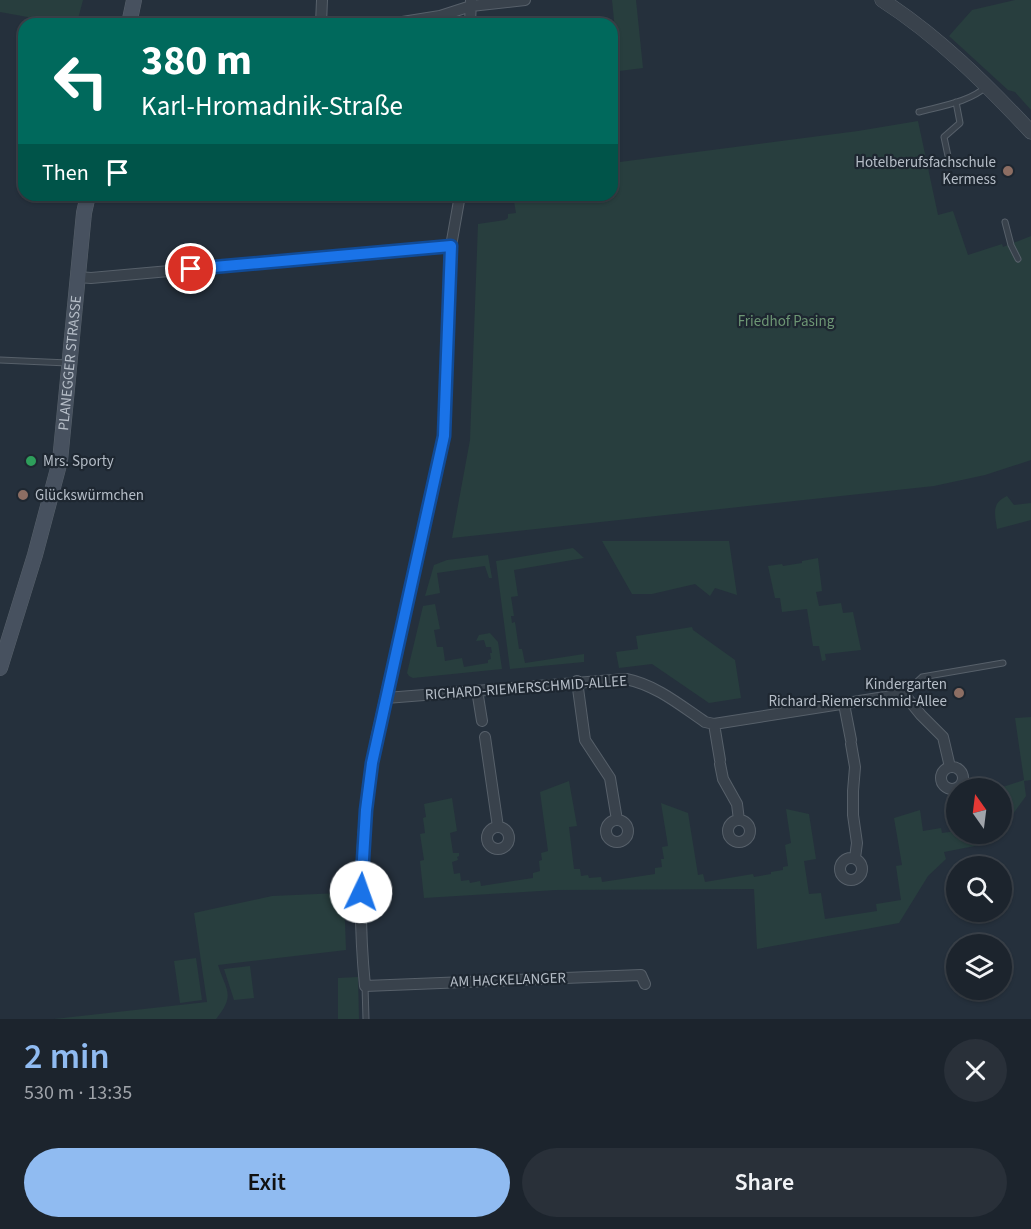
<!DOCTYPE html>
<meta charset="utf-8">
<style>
:root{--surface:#1c242d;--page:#293039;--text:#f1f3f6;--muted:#a0a4aa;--line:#3a4149;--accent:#90bbf1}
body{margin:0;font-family:"Source Sans 3",sans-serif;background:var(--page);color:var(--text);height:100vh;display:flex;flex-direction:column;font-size:22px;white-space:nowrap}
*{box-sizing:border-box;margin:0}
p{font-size:20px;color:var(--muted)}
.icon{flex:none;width:33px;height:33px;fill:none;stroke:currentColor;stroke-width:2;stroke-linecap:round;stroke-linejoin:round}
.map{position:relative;height:1019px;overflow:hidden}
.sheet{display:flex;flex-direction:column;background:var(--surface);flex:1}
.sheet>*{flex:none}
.hud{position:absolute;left:18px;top:18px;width:600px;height:183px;border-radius:18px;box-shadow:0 2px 4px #0004,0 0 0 2px var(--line);background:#00695c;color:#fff;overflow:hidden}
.needle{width:39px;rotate:346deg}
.controls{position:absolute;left:946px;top:778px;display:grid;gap:12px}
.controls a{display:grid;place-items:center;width:66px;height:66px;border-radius:50%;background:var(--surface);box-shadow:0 2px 4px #0004,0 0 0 2px var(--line);font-size:30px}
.pin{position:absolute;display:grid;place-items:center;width:51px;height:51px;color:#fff;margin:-26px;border:3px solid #fff;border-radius:50%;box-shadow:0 2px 6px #0007}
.me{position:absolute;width:66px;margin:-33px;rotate:3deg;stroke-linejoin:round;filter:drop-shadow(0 0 4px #0008)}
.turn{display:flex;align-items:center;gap:21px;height:126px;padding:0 24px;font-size:27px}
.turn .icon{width:78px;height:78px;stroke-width:2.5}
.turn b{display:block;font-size:42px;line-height:51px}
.then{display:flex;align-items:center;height:57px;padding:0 24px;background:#0003;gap:12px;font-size:22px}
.round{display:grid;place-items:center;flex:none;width:63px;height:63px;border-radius:32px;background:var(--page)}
.summary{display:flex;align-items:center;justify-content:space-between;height:102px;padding:0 24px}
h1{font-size:36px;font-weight:600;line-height:45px;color:var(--accent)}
.cta{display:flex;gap:12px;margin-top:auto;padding:12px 24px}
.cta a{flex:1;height:69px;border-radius:36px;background:var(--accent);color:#111;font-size:24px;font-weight:600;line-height:69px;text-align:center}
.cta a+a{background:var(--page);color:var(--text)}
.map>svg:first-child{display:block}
.green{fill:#283e3e}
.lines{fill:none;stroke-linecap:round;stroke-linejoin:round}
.service-casing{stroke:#57606a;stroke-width:7}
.minor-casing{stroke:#57606a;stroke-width:12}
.tertiary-casing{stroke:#57606a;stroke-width:15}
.secondary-casing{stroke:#57606a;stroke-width:16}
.service{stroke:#39424c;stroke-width:5}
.minor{stroke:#39424c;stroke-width:10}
.tertiary{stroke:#39424c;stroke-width:14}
.secondary{stroke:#47515f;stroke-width:15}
.route-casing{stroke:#114b97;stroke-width:15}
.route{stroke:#1a73e8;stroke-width:10}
.education-dot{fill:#8d6e63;stroke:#1e2731;stroke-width:2}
.leisure-dot{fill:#2e9e5b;stroke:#1e2731;stroke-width:2}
.labels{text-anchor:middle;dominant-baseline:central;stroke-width:4.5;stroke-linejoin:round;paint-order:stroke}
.poi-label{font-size:15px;fill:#b5bdc7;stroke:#1e2731;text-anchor:end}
.park-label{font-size:15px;fill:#6d9674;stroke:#1e2731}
.street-label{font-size:15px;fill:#b5bdc7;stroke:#1e2731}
</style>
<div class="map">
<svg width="1031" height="1019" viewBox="0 0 1031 1019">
<rect width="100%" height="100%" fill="#25303c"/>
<path class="green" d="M0,0H83L78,19L44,20L0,12Z
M612,0H636L643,68L619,71Z
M1015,0H1031V110L1015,92L1008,90L949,36L972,10Z
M918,121L938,215L953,211L968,255L1002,244L1003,247L1031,236V460L985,475L934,486L452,538L470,440L478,224L505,220L508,218V214L516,213L513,195H612V163L858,131Z
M1007,496L1014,505L1031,503V520L997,529C995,514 991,503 1007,496Z
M602,541H729L737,595L715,588L710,596L695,584L652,594H632Z
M573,548L584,558L514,570L518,596L511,597L514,616H511L512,623L515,622L519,649H522L525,663L584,654V662L510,669L496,561Z
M488,555L492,578H489L485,566L437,573L440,593L425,596L434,565L447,560Z
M818,558L822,591L816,592L819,606L841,603L843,613L853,612L861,650L825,654L826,660L822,661L819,646H813L807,609L782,612L780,598H775L768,566L782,564L783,566L802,563V561Z
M435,604L440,629L434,630L437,647H443L445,661L462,658L464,667L488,663V660L491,659L490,653H492L491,647H486L484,640L476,641L479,635L490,633L498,642L502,669L413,678L409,676L407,673L423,606Z
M692,627L693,630L735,660L741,698L709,703L652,664L619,668L616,652L638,649L636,636Z
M1031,717V780L1024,781L1026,796L1002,829V811L1007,809L1003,787L1024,780L1015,718Z
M569,781L577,826L569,827L574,869H580L581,876L588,875L589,878L601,877L602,882L655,874V868L662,867L661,859H664L662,847L668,846L661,803L688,813L698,875L703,874L705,882L753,874L754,877L771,874V872L783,870V867L788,866L785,845L791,843L786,809L809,814L816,859L804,861L809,894L821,893L825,919L877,911L876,904L901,900L896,866L902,865L894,818L920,810L923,831L941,828L942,833L957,831V834H998L990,843L944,852L946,859L928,876L899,923L757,949L754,889L556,890L424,898L420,861L424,860L420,834L425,833L423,818L426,817L424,804L452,798L457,831L450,833L453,853H459V856L457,857L458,860L452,862L454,874L460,873L461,881L469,880L470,883L480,881L481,886L533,878V873L540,871L539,861L542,860L541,853L548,851L540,792Z
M340,893L345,922L346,950L218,965C226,991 236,994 216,1019H54L207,1002L194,913L272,896Z
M196,958L202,1000L180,1003L174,961Z
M250,966L254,998L234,1000L224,969Z
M358,977L359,1019H338V978Z"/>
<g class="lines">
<defs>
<path id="service" d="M919,112C941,106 970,102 987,86
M948,156L944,137L960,123L956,102
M1005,222L1011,245L1018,259
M0,360L68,363
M904,694L922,677L1003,663
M365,986L366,1019"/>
<path id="minor" d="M321,24L322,0
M390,24L440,16L471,6L525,0
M470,24L471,0
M460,195L451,246L444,436L376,740C361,820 357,905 365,986L641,975L645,984
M78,277L91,278L451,246
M577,681L585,740L610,778L617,820
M477,690L482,721
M386,698L626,679C656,685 680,705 705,722L714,724L904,694L921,715L943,737L950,767
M844,704L851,740
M714,724L720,760
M485,737L498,827
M851,744L855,767L853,791V815L857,843L855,858
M720,764L723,779L737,804L739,820
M941 778a11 11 0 1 1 22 0a11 11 0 1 1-22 0Z
M606 831a11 11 0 1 1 22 0a11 11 0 1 1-22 0Z
M728 831a11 11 0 1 1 22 0a11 11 0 1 1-22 0Z
M487 838a11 11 0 1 1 22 0a11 11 0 1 1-22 0Z
M840 869a11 11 0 1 1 22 0a11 11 0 1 1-22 0Z"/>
<path id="tertiary" d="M882,0C938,36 986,84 1031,132"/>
<g id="secondary">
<path d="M129,24L134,0"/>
<path id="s1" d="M0,668L35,555L60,461L84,213L88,195"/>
</g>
</defs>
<use href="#service" class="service-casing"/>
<use href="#minor" class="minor-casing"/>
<use href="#tertiary" class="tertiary-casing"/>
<use href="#secondary" class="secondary-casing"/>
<use href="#service" class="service"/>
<use href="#minor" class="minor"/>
<use href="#tertiary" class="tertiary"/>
<use href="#secondary" class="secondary"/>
</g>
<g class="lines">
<defs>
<path id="route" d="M191,269L451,246L444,436L372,763L366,810L361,892"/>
</defs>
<use href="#route" class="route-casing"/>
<use href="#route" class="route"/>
</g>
<g class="education-dot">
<circle cx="1008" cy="171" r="6"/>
<circle cx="23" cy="495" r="6"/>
<circle cx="959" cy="693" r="6"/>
</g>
<circle class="leisure-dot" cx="31" cy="461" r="6"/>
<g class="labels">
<g class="poi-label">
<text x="996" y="162">Hotelberufsfachschule<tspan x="996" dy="17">Kermess</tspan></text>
<text x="43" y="461" text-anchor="start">Mrs. Sporty</text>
<text x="35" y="495" text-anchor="start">Glückswürmchen</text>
<text x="947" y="684">Kindergarten<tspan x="947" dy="17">Richard-Riemerschmid-Allee</tspan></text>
</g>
<g class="park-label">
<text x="786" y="321">Friedhof Pasing</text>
</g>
<g class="street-label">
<text stroke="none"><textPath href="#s1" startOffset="314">PLANEGGER STRASSE</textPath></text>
<text transform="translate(526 688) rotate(-4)">RICHARD-RIEMERSCHMID-ALLEE</text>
<text transform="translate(508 980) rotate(-2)">AM HACKELANGER</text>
</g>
</g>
</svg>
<div class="controls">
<a><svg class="needle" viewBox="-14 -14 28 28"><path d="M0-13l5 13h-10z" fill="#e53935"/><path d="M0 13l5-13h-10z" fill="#a0a4aa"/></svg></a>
<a><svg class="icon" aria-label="search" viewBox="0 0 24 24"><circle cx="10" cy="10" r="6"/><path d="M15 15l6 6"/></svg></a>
<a><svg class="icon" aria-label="layers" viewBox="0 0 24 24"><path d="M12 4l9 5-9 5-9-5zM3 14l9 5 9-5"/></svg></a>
</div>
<div class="pin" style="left:191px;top:269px;background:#d93025"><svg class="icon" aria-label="arrive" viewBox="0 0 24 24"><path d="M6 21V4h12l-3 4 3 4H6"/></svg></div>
<svg class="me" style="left:361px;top:892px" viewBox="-20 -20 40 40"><circle r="19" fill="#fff"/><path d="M0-13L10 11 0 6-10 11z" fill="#1a73e8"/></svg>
<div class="hud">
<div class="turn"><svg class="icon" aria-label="left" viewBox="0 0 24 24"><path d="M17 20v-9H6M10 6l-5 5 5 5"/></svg><div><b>380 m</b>Karl-Hromadnik-Straße</div></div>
<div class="then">Then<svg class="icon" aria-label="arrive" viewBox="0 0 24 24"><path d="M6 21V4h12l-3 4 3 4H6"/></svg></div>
</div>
</div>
<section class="sheet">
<div class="summary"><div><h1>2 min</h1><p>530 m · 13:35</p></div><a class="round"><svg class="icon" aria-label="close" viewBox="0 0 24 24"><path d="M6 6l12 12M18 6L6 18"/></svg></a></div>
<div class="cta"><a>Exit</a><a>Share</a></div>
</section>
